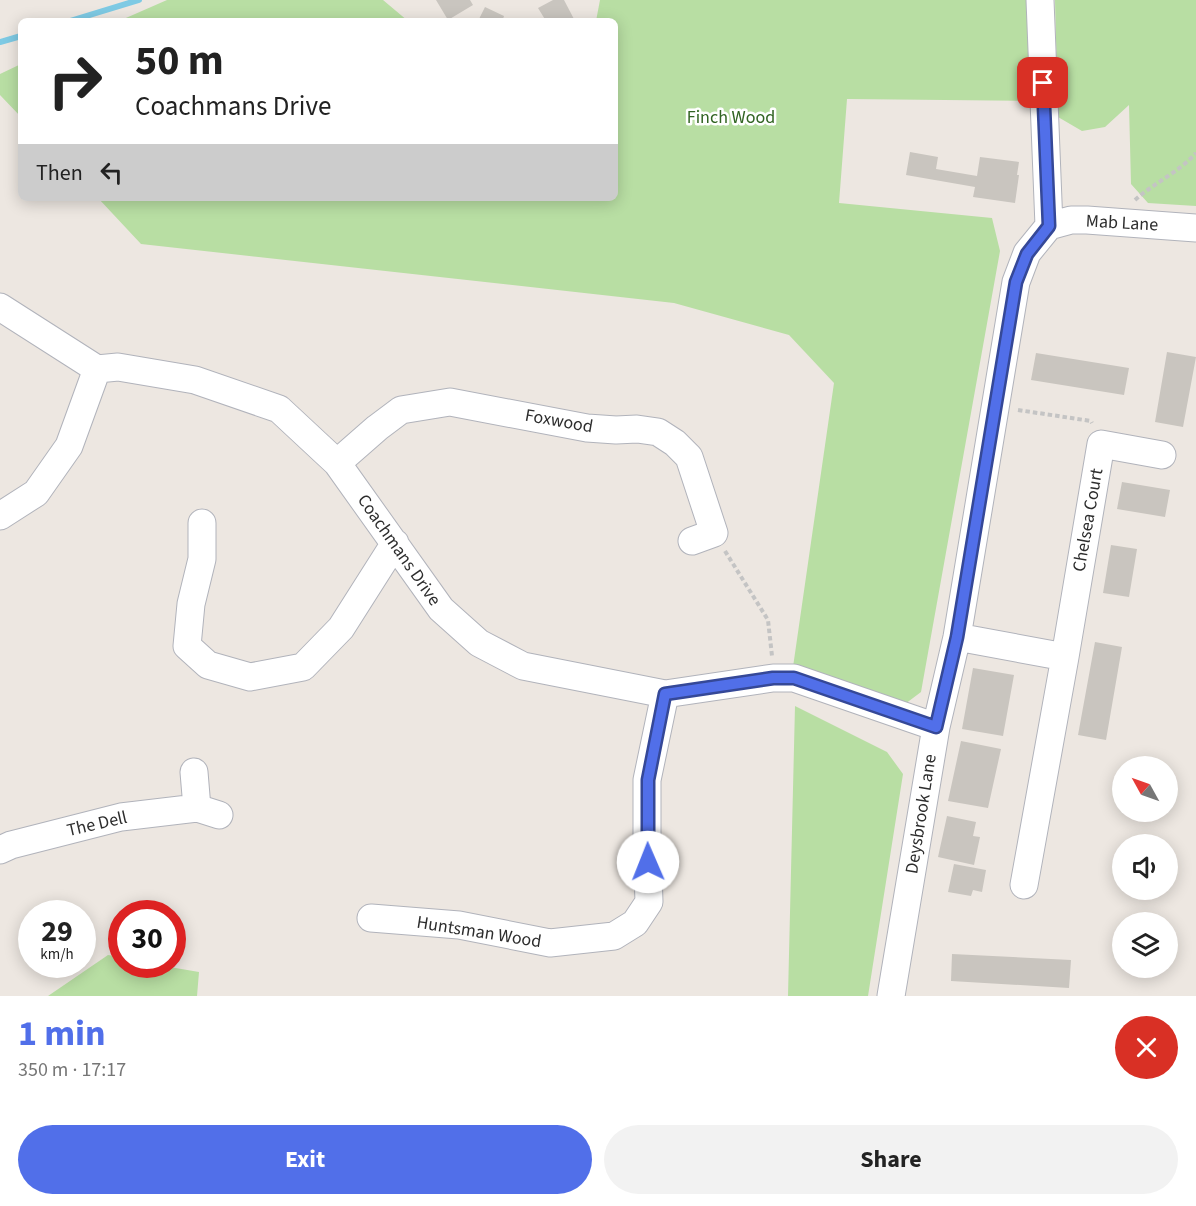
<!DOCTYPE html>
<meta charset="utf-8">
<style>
:root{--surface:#fff;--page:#f2f2f2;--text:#222;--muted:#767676;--accent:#516fe9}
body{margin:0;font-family:"Source Sans 3",sans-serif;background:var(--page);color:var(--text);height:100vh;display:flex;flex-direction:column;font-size:22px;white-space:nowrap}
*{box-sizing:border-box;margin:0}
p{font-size:20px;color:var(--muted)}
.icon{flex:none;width:33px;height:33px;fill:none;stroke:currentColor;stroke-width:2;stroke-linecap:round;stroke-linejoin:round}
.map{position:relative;height:996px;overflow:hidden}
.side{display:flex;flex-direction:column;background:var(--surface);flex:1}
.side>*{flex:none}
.hud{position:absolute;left:18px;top:18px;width:600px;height:183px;border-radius:9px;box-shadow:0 3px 15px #0003;background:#fff;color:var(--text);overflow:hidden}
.needle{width:39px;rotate:310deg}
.controls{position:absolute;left:1112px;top:756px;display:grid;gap:12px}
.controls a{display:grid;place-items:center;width:66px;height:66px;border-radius:50%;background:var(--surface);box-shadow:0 3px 15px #0003;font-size:30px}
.speed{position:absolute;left:18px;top:900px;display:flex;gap:12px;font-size:30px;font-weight:700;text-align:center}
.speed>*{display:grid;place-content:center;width:78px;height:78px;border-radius:50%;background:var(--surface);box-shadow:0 3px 15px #0003;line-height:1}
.speed small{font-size:15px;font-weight:400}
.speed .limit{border:9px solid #d22;background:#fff;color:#111}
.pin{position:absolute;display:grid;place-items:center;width:51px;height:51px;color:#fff;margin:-26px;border-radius:12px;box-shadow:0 3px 9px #0006}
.me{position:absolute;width:66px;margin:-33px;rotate:359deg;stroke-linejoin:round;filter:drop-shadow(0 0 4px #0008)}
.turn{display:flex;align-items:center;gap:21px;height:126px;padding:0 18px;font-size:27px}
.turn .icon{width:78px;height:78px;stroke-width:2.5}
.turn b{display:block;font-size:42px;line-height:51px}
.then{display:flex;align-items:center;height:57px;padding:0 18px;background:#0003;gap:12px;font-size:22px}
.round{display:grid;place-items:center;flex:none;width:63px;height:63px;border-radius:32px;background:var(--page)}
.summary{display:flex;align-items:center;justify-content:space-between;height:102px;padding:0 18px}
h1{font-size:36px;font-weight:700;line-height:45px;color:var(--accent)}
.action{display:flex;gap:12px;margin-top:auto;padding:12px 18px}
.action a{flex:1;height:69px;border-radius:36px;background:var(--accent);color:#fff;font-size:24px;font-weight:700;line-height:69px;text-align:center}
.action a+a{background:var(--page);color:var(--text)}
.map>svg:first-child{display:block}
.green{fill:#b8dea3}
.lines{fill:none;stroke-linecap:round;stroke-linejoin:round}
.stream{stroke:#7ecae4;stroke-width:6}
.building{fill:#c9c5bf}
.minor-casing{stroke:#b1b3bb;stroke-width:29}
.path{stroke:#c4c4c4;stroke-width:4;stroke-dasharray:4.5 3;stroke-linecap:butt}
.minor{stroke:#fff;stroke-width:27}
.route-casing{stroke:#354897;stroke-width:15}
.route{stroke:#516fe9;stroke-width:10}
.labels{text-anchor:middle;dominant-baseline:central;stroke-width:5;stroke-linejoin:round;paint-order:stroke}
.park-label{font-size:18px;fill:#316422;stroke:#fff}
.street-label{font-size:18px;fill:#2d2d2d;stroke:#fff}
</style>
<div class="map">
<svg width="1196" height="996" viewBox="0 0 1196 996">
<rect width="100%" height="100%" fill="#ede7e1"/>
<path class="green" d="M167,0H383L408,21H119Z
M600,0H1030L1032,101L847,99L839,203L992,218L1000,251L921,692L905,704L793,667L834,383L789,335L674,303L141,244L98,198H615V21H596Z
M1055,0H1196V206L1148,203L1131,184L1129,105L1105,127L1082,131L1058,117Z
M21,64V117L0,95V74Z
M795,706L887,752L903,774L868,996H788Z
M108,955L121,957L122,964L158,965L199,972L197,996H48Z"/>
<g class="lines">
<path class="stream" d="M70,21L139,0
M0,42L21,36"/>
</g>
<path class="building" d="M436,0H470L473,5L448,20Z
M553,0H564L575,21H546L538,8Z
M485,7L504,16L503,19L508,21H478Z
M910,152L938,157L936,169L977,176L980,157L1019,162L1017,175H1019L1015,203L973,197L975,187L906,175Z
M1167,352L1196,357L1183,427L1155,422Z
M1036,353L1129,368L1124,395L1031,380Z
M1122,482L1170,490L1165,517L1117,509Z
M1111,545L1137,549L1129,597L1103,593Z
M1095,642L1122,647L1106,740L1078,735Z
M973,668L1014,675L1003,736L962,729Z
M961,741L1001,749L988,808L948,801Z
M947,816L976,822L973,836L980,837L974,865L938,857Z
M954,864L986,870L982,892L973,890L971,896L948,892Z
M952,954L1071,960L1069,988L951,981Z"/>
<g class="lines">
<defs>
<path id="minor" d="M1049,226L1071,220H1087L1196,228
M0,307L97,369L118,367L195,380L279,409L337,463L441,609L479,643L523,666L665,694L773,678H794L936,727
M337,463L377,428L401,410L450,402L587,428L616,430L637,429L658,432L675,443L689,457L714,533L692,541
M0,516L36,493L69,446L97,369
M202,523V559L191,604L187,646L208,665L250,677L303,667L341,628L395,543
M957,637L1065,657
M194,772L197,808
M0,850L11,845L121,817L197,808L219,815
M1024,885L1065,657L1101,444L1162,455
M371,918L459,925L550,943L614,936L635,923L649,902L647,842V780L665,694
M891,996L936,727L957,637L1016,282L1027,253L1049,226L1040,0"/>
</defs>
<use href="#minor" class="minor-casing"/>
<path class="path" d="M1135,200C1154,183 1179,172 1196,153
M1018,410L1091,421L1092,423
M725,551L768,620L772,656"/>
<use href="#minor" class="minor"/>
</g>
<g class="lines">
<defs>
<path id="route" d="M648,862V780L665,694L773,678H794L936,727L957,637L1016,282L1027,254L1049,226L1043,83"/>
</defs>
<use href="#route" class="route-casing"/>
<use href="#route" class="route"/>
</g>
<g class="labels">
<g class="park-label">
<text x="731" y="117">Finch Wood</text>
</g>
<g class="street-label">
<text transform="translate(1122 223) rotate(3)">Mab Lane</text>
<text transform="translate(559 421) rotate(10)">Foxwood</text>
<text transform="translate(1088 520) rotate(-80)">Chelsea Court</text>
<text transform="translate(399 550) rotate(55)">Coachmans Drive</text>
<text transform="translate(921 814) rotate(-81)">Deysbrook Lane</text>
<text transform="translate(97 824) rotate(-13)">The Dell</text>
<text transform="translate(479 932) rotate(9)">Huntsman Wood</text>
</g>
</g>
</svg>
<div class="controls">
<a><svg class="needle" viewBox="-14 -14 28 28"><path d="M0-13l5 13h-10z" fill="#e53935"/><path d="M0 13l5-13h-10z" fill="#767676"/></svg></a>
<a><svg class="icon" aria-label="sound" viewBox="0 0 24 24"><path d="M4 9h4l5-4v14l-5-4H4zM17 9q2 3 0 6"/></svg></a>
<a><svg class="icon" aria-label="layers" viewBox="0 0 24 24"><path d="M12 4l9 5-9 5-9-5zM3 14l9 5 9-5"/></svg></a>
</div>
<div class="speed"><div>29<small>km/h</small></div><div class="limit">30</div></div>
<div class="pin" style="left:1043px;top:83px;background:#d93025"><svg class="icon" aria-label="arrive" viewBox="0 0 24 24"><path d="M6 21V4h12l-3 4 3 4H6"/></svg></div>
<svg class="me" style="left:648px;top:862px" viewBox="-20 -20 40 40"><circle r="19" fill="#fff"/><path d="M0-13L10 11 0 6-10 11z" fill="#516fe9"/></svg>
<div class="hud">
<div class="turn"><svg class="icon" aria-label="right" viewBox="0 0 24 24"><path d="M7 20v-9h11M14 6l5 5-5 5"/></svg><div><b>50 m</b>Coachmans Drive</div></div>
<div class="then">Then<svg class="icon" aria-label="left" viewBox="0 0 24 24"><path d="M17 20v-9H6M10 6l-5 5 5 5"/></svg></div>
</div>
</div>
<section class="side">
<div class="summary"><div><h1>1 min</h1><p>350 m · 17:17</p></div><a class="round" style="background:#d93025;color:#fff"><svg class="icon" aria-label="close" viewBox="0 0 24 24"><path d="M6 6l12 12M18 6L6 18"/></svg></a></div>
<div class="action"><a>Exit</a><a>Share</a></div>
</section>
